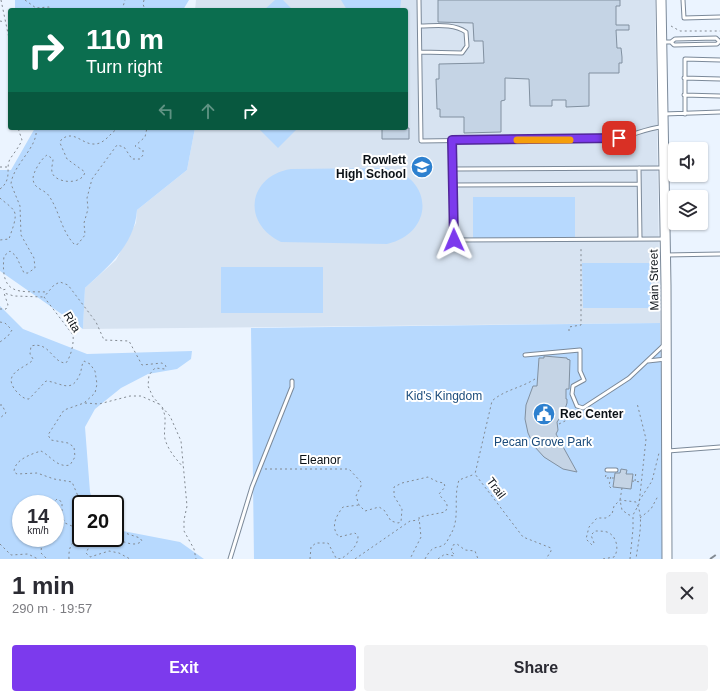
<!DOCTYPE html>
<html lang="en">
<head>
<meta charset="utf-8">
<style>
	body { margin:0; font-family:Helvetica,sans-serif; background:#f2f2f3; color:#2b2b33; height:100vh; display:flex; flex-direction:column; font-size:15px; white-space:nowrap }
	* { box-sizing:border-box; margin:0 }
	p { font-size:13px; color:#7c7c81 }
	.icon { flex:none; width:22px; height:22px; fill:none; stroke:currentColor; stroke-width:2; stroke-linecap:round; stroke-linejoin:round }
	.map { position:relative; height:559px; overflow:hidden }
	.sheet { display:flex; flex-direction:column; background:#fff; flex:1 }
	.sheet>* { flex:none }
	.hud { position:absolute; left:8px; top:8px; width:400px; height:122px; border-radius:4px; box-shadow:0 1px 3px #0004; background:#0b6e4f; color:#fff; overflow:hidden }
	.fabs { position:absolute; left:668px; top:142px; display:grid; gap:8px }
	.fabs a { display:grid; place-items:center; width:40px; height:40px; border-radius:4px; background:#fff; box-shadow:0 1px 3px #0004; font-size:20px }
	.speed { position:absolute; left:12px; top:495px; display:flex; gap:8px; font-size:20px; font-weight:700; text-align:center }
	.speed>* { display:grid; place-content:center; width:52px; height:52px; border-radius:50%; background:#fff; box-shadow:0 1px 3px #0004; line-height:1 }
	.speed small { font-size:10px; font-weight:400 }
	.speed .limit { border:2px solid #111; border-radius:6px; background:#fff; color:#111 }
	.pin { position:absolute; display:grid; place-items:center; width:34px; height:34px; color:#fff; margin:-17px; border-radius:8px; box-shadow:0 2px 6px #0006 }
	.me { position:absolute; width:44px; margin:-22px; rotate:359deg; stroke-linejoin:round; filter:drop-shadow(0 0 3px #0008) }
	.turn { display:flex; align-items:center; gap:14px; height:84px; padding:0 12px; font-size:18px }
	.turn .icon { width:52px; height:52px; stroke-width:2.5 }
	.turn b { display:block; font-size:28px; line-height:34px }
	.lanes { display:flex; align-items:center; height:38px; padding:0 12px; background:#0003; justify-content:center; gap:20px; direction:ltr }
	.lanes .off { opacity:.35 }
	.round { display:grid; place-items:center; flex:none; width:42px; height:42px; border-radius:4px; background:#f2f2f3 }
	.headline { display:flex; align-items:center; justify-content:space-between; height:68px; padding:0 12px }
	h1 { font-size:24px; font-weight:600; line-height:30px }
	.button { display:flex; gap:8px; margin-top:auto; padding:8px 12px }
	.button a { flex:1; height:46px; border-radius:4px; background:#7c3aed; color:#fff; font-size:16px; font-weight:600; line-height:46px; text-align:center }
	.button a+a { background:#f2f2f3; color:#2b2b33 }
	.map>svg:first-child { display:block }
	.built { fill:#d7e3f1 }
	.green { fill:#b7d9fe; fill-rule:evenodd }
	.building { fill:#c5d4e5; stroke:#8190a0 }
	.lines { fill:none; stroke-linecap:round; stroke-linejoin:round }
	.lane-casing { stroke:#7b8999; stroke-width:5 }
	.secondary-casing { stroke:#7b8999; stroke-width:11 }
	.path { stroke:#828991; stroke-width:1; stroke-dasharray:2 3; stroke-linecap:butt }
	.lane { stroke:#fff; stroke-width:3 }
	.secondary { stroke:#fff; stroke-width:9 }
	.rail { stroke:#838a93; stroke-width:2; stroke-dasharray:7 7; stroke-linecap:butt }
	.route-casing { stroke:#51269a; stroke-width:10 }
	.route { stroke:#7c3aed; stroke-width:7 }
	.slow { stroke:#f59e0b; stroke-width:7 }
	.labels { text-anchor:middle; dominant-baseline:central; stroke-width:4; stroke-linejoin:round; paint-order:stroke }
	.poi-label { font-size:12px; font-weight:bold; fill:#0b1116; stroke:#fff; text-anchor:end }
	.street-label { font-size:12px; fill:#0b1116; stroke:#fff }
	.park-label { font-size:12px; fill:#1a4b7b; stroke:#fff }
</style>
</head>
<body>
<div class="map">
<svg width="720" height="559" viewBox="0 0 720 559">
	<rect width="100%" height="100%" fill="#ebf4ff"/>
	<!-- built -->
	<path class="built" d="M196 0H655L660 323 83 329 85 288 116 260 136 223 137 210 187 170 195 128H406V10H195Z"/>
	<!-- green -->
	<path class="green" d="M15 0H189L183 10H15Z
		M275 0H283L293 10H264Z
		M341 0H401L400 10H347Z
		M35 128H195L187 170 137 210C135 244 108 267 85 288L83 329 0 271V170H11Z
		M258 128H298L278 148Z
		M386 168C434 177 435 233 387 244L281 242C241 223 248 176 291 169Z
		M473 197H575V242H473Z
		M582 263H651V308H583Z
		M221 267H323V313H221Z
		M0 306 23 329 87 354 192 351 191 359 177 369 148 374 121 388 95 409 85 427 90 492 94 504H81V538H115V526L123 531 180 542 204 559H0ZM21 504H55V538H21Z
		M660 323 665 559H254L251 328Z"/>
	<!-- building -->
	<path class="building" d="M438 0H620V6H616V25H629V30H616L617 48H621L622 57V63H619V73H589V106L566 107V100H552V106H530L529 79 505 78V100L501 101V132L464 133V117H440V109H437L436 79H439V64L484 63 483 41H474L473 23 438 22Z
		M382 128H409V139H382Z
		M544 356 567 358V359L570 360 569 389H566V399H567V403L564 412 557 422 558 430 556 434 577 472 563 469 544 457 534 446 528 433 525 419 526 405 533 386H537L539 358H544Z
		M621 469 627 470 626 474H633L631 489 613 487 615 473H620Z"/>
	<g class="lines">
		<!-- lane casing -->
		<g class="lane-casing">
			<path id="lane" d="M419 0 421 141 619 138C634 135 647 128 662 127
				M683 0 684 18 720 17
				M420 26C435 26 453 23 466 32L467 46 462 53 420 52
				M662 42H671L674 45 717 44 720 41
				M671 42 675 39 716 38 719 41
				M684 78 720 79
				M684 95 720 96
				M664 114 720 112
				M685 114V59L720 60
				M452 140 454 240 665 239
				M639 168 640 239
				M453 169 663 168
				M453 185 639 184
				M666 255 720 254
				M525 355 580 350V371L584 380 573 386 572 394 577 406 583 408 629 378 665 344
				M648 361 666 359
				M668 451 720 447
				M607 470H616
				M230 559 252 487 292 387V381"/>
		</g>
		<!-- secondary casing -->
		<g class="secondary-casing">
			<path id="secondary" d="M661 0 666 285 667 559"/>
		</g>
		<!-- path -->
		<path class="path" d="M1 0 10 43
			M25 0 36 8 49 7 55 10
			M144 0 143 4 145 10
			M122 10 125 0
			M0 21 5 22
			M671 26 680 31H720
			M36 128C39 147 13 164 11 184L20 206 21 235 34 258 35 268 28 273H24L16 256 10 251 4 256C0 297 19 291 47 292
			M119 128C110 132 105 145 93 144 82 144 73 129 61 140L60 143 67 159 85 172C82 186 54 183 52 172 51 168 53 163 53 159L47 155C41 159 33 172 33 179 34 190 45 189 49 196 60 212 61 231 75 245L78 244 85 235 84 223 88 209 87 198 92 179 117 145 124 147 132 159H140L143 155V150L135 146 145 137 147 128
			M0 167H9
			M0 189C13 179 5 168 10 159 14 153 19 147 22 140L18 128
			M0 198C4 202 11 206 14 211 18 217 11 232 9 239L0 240
			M0 287 2 290 7 289
			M0 309H6L8 305 4 293 14 296 44 297
			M0 322 5 323 12 330 8 336 0 342
			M569 331V327L581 325V248
			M535 379C521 388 504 390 492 401L475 474 523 537 551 548V551L546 559
			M85 403 99 404 130 396H141L159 404
			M0 405H2L6 413 0 418
			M162 408C168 418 163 429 165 439 168 450 176 459 183 467
			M559 424 577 415
			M265 469H349L361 482V486L356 496 359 505 365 511 379 507 384 510 391 521 398 523 401 522 402 509 394 496V487L402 483 428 477 438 482 444 483 445 487 439 494C443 501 451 503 445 512L419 517 421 537 410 559
			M606 475 605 478H614
			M632 481 641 482
			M635 481 636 471
			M611 488 609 486 611 475
			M622 488 620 500 622 510 629 515H632
			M639 501 652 481 659 453
			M52 504 57 499 62 502V516L65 523 81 530
			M89 504 78 496 72 482 54 479 37 473 17 474 14 472C14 460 31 454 41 451 51 456 57 468 70 465L75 457 74 447 68 443 51 440 48 435 64 410 84 403 95 393 97 384 95 371 90 364 84 361C81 365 82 371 79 376 71 394 60 382 46 381L29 399C23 399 20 395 16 391 2 374 22 369 32 361L33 359 30 354 31 346C50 341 52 363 66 363 71 356 74 344 73 335L44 297 54 285 60 282 68 285 96 322 104 340 129 341 142 365 162 363 166 366 165 369 155 368 149 375 148 386 153 397 170 416 181 441 187 506 184 520V531L194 549 196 559
			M640 518 651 509 658 496
			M42 538 41 553 47 559
			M114 538C123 541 134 548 142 541L140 538 122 532 115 525
			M0 544 11 555 28 554 38 559
			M69 559C68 544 75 534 90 545L86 553 90 557 109 551 119 553 130 559
			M310 559 311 547 316 543H328L336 558 341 559C349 553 358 547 358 536L355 533 339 537C330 527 336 516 343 507L359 505
			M355 559 410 521 419 520
			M425 559C434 542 437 551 446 543 448 540 450 535 452 532 460 516 453 498 459 480L475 474
			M438 559 445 554 454 556V554L451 551 453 545 457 544 465 550 475 551 478 559
			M603 559 614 557C620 549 616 535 607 532 603 531 599 531 595 531L591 535 594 543 592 545 586 539 589 527 597 518H606L612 514 614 506 620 500 636 502C645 517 638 542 636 559
			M630 559 633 529V515L639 504 646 439 637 403"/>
		<!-- lane -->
		<use href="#lane" class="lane"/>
		<!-- secondary -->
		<use href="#secondary" class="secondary"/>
		<!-- rail -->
		<path class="rail" d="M710 559 720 552"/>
	</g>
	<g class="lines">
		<!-- route casing -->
		<g class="route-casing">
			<path id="route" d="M454 240 452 140 619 138"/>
		</g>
		<!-- route -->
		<use href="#route" class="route"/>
		<!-- slow -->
		<path class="slow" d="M517 140H570"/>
	</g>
	<!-- icons -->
	<defs>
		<g id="school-disc" transform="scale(1.15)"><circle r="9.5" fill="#2d80cf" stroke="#fff"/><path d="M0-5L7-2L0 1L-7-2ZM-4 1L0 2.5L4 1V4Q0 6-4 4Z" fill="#fff"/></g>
		<g id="civic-disc" transform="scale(1.15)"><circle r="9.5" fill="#2d80cf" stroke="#fff"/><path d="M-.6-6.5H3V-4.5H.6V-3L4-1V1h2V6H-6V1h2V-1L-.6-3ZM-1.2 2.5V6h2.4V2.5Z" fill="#fff"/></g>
	</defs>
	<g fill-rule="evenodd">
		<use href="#school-disc" x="422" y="167"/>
		<use href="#civic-disc" x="544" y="414"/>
	</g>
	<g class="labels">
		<!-- poi labels -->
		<g class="poi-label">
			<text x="406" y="160">Rowlett<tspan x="406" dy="14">High School</tspan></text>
			<text x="560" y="414" text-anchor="start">Rec Center</text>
		</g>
		<!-- street labels -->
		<g class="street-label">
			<text transform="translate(654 280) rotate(-91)">Main Street</text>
			<text transform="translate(72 322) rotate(59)">Rita</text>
			<text x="320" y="460">Eleanor</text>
			<text transform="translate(496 488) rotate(53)">Trail</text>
		</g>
		<!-- park labels -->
		<g class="park-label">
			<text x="444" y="396">Kid's Kingdom</text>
			<text x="543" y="442">Pecan Grove Park</text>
		</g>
	</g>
</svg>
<div class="fabs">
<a><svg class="icon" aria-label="sound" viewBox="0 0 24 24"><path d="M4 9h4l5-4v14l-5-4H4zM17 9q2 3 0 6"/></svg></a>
<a><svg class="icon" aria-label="layers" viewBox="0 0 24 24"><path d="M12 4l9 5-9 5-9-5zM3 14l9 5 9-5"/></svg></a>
</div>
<div class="speed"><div>14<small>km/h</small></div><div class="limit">20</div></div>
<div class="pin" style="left:619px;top:138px;background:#d93025"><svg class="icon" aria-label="arrive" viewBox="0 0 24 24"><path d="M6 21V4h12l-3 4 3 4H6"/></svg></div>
<svg class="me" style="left:454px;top:240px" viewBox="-20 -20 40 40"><path d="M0-17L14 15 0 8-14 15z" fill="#7c3aed" stroke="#fff" stroke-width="4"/></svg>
<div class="hud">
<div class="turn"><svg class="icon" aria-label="right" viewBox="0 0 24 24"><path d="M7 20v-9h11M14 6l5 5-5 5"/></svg><div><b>110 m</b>Turn right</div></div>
<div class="lanes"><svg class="icon off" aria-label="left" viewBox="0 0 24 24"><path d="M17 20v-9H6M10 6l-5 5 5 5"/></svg><svg class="icon off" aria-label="ahead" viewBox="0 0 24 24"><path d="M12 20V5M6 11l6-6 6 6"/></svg><svg class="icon" aria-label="right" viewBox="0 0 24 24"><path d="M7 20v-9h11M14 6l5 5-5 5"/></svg></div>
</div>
</div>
<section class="sheet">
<div class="headline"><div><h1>1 min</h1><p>290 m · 19:57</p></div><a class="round"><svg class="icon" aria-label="close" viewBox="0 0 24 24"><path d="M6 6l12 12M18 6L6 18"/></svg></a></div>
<div class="button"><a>Exit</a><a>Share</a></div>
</section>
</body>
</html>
